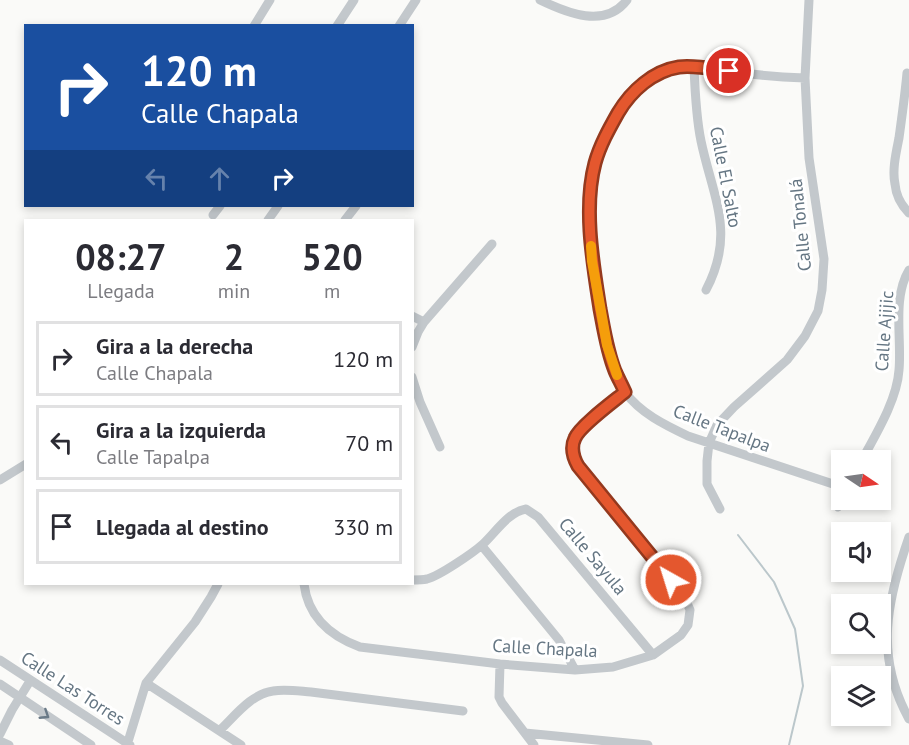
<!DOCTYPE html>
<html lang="es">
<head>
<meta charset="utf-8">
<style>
	body { margin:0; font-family:"PT Sans",sans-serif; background:#f7f7f7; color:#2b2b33; height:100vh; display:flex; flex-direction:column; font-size:22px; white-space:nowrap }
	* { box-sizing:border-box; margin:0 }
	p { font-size:20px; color:#7c7c81 }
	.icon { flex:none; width:33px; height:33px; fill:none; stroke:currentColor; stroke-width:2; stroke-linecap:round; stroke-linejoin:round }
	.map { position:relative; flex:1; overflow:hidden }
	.details { position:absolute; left:24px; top:219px; width:390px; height:366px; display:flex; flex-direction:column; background:#fff; border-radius:0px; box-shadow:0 3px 9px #0003 }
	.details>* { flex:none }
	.guide { position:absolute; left:24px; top:24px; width:390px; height:183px; border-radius:0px; box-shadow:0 3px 9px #0003; background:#1a4fa0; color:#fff; overflow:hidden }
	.needle { width:39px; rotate:103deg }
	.controls { position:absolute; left:831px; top:450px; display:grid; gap:12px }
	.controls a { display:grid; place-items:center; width:60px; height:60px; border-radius:0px; background:#fff; box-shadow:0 3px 9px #0003; font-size:30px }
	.pin { position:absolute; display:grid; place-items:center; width:51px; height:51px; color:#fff; margin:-26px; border:3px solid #fff; border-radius:50%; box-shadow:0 2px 6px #0007 }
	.me { position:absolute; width:66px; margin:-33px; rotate:321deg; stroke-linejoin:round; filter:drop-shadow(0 0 4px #0008) }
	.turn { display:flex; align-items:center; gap:21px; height:126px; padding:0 18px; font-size:27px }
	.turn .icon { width:78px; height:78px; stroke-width:2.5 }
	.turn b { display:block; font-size:42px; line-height:51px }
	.lanes { display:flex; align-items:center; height:57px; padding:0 18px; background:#0003; justify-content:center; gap:30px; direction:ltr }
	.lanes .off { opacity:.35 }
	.eta { display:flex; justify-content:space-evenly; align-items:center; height:102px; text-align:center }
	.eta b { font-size:36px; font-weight:800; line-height:42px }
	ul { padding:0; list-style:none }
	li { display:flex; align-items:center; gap:18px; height:75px; margin:0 12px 9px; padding:0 6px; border:3px solid #e1e1e2; border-radius:0px }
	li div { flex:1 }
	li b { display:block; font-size:22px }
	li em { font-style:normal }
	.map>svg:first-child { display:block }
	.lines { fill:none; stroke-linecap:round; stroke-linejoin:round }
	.stream { stroke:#bbc7cb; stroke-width:2 }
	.minor { stroke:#c3c8cc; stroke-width:9 }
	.oneway { stroke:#6a7a87 }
	.route-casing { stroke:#94391e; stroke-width:15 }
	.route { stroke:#e4572e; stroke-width:10 }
	.slow { stroke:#f59e0b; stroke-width:10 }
	.labels { text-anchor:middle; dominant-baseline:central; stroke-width:6; stroke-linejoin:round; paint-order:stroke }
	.street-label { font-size:18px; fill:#657683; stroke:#fff }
</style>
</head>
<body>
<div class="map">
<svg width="909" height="745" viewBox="0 0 909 745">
	<rect width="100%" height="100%" fill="#fafaf8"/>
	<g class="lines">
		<!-- stream -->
		<path class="stream" d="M738 535 774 582 795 629 803 686 789 745"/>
		<!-- minor -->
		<path class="minor" d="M540 0C567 13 605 29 627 0
			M254 26 270 0
			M337 26 354 0
			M399 26 416 0
			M694 67C695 92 696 117 701 141 713 198 736 233 706 290
			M907 73C905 95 902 116 899 138 896 153 892 170 895 184 896 196 901 205 909 213
			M805 78C779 77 754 75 728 71 712 69 694 64 678 67 670 68 660 73 653 77 637 85 625 101 616 116 608 131 600 145 596 161 582 205 593 265 601 310 605 337 609 369 625 392 640 413 665 425 688 436L842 487
			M213 215 220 206
			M268 220 278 206
			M345 220 356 206
			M412 316 424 322
			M412 347 418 332 424 322 492 244
			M412 377 420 402 440 447
			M862 460C876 434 897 400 899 370 902 339 892 298 909 270
			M0 480 26 464
			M838 507 842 500
			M720 509 707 484V461L709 443 717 425 734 407 787 360 805 336 818 311 822 290 824 259 809 158 805 78 809 0
			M909 537C887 600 874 656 909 719
			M482 546 559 640 575 670
			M412 580C417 580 422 580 427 579 439 576 473 553 483 544 496 532 508 512 526 509L538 517 653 655
			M304 584C308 617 330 636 360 647L500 664 575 670 613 667 653 655 681 635 688 625 690 610 684 596 578 466C573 457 570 448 574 438 579 427 614 401 625 392
			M0 660 130 745
			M500 664 499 697 502 703 534 745
			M146 683 241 745
			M0 684 91 745
			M220 730C235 716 251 694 273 691 285 689 298 691 311 692L463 711
			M525 733 648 745
			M0 734 12 710 30 681
			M0 741 9 745
			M127 745 146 683 195 622 211 597 218 584"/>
	</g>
	<!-- one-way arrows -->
	<defs><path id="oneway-chevron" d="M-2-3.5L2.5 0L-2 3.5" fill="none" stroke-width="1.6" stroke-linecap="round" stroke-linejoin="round" transform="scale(1.5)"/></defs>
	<use class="oneway" href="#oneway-chevron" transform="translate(45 715) rotate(33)"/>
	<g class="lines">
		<!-- route casing -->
		<g class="route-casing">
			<path id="route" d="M671 580 578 466C573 457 570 448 575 438 580 426 614 401 625 392 622 385 618 378 615 371 607 351 604 330 600 309 593 264 583 208 595 163 600 145 609 129 618 113 631 91 653 71 679 67 695 65 713 69 729 71"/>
		</g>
		<!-- route -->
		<use href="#route" class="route"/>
		<!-- slow -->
		<path class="slow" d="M591 246 592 261 607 345 617 375"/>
	</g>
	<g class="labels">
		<!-- street labels -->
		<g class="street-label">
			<text transform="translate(726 177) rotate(79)">Calle El Salto</text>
			<text transform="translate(800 225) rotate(-96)">Calle Tonalá</text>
			<text transform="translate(884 331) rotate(-86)">Calle Ajijic</text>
			<text transform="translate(722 428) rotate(21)">Calle Tapalpa</text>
			<text transform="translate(593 556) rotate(50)">Calle Sayula</text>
			<text transform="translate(545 648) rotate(3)">Calle Chapala</text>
			<text transform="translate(73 688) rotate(33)">Calle Las Torres</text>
		</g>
	</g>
</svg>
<div class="controls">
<a><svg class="needle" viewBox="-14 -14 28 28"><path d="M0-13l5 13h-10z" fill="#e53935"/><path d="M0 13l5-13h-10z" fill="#7c7c81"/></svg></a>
<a><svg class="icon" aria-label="sound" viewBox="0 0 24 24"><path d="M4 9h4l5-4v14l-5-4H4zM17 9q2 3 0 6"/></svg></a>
<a><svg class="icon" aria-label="search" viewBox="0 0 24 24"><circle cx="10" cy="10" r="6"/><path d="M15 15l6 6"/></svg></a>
<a><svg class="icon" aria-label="layers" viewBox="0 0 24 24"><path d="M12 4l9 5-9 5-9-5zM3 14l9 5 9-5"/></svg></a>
</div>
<div class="pin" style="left:729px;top:71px;background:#d93025"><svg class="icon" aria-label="arrive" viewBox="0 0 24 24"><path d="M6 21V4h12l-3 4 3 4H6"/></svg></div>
<svg class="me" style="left:671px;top:580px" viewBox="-20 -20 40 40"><circle r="17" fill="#e4572e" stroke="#fff" stroke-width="3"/><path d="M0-11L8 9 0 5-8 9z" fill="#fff"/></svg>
<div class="guide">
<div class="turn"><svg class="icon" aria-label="right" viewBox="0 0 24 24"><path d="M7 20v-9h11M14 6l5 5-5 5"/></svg><div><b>120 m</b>Calle Chapala</div></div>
<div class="lanes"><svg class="icon off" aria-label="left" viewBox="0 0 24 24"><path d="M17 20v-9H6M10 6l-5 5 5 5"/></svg><svg class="icon off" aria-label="ahead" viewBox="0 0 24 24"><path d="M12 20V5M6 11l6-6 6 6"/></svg><svg class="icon" aria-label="right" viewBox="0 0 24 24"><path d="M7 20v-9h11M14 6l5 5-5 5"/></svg></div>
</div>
<section class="details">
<div class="eta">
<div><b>08:27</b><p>Llegada</p></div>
<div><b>2</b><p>min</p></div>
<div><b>520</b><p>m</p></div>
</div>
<ul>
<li><svg class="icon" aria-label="right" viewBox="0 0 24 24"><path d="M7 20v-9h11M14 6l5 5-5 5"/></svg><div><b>Gira a la derecha</b><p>Calle Chapala</p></div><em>120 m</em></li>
<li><svg class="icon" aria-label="left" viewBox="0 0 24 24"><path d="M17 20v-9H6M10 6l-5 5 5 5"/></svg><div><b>Gira a la izquierda</b><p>Calle Tapalpa</p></div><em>70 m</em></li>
<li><svg class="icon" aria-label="arrive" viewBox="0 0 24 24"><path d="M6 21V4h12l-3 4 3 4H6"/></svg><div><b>Llegada al destino</b></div><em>330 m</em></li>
</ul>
</section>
</div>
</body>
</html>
